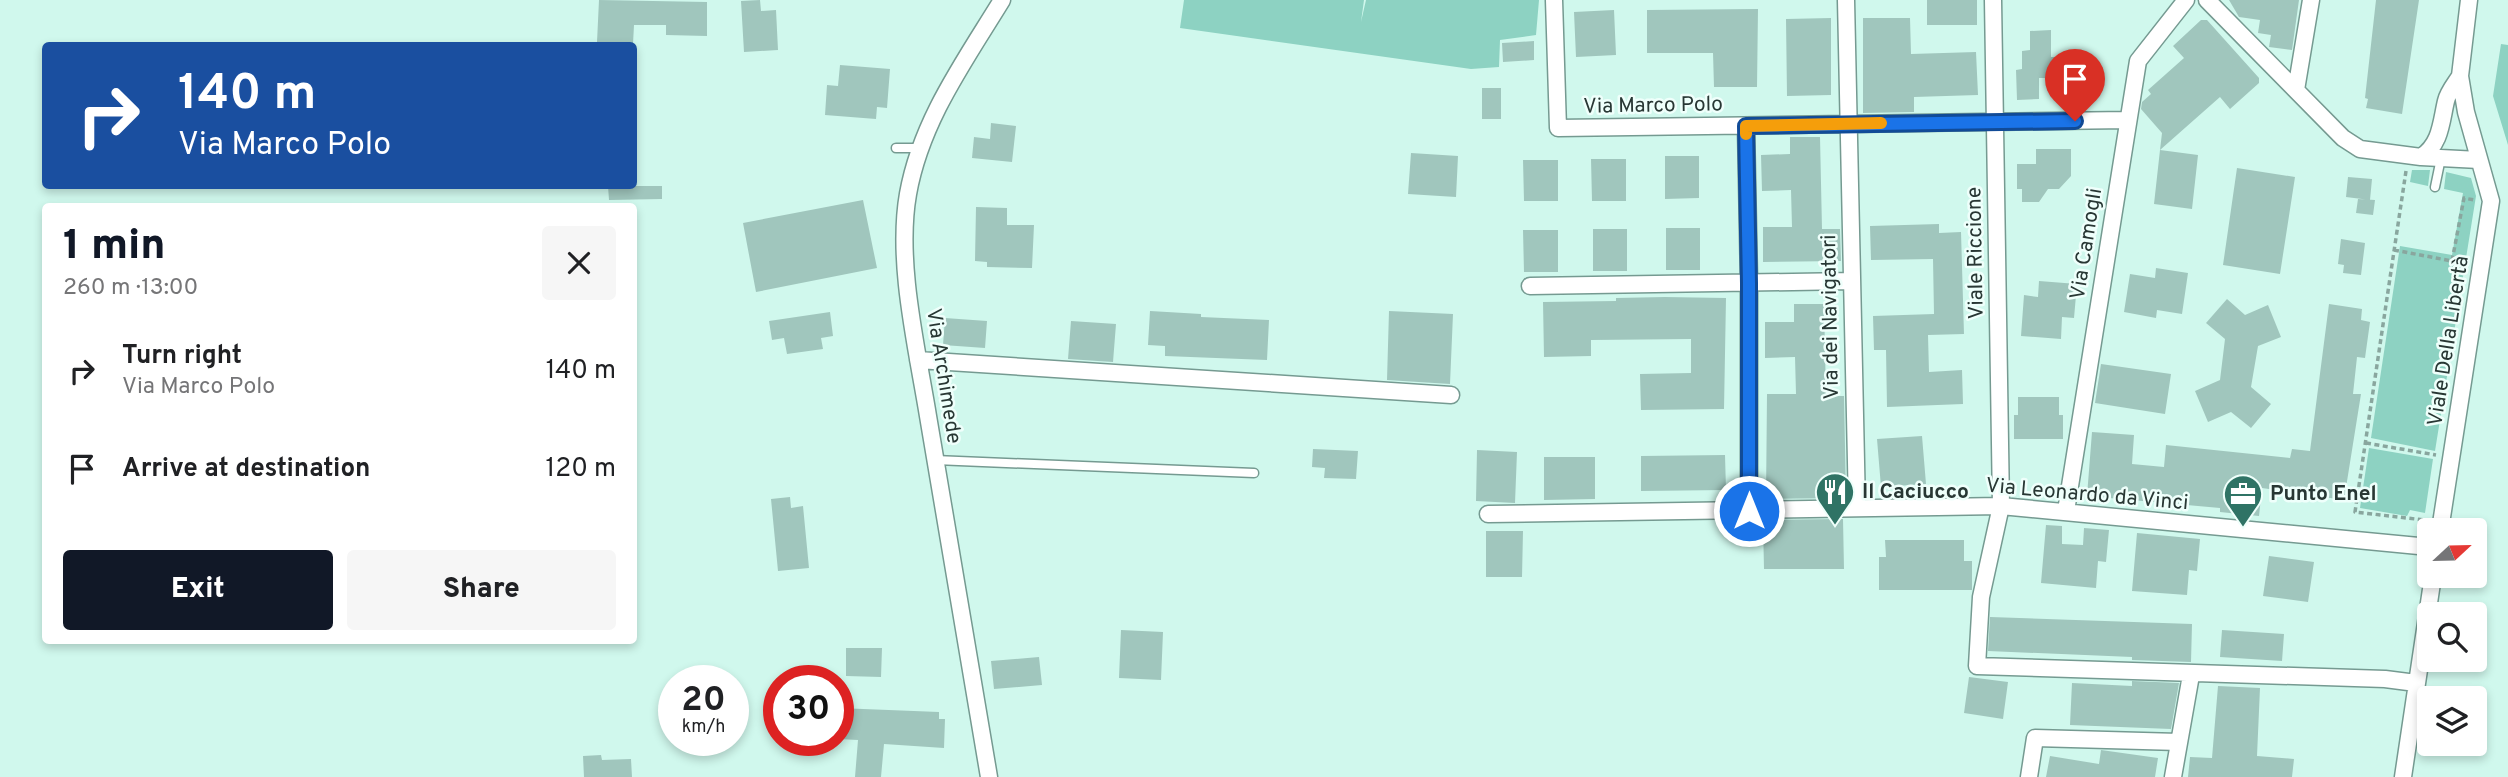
<!DOCTYPE html>
<html lang="en">
<head>
<meta charset="utf-8">
<style>
	body { margin:0; font-family:Overpass,sans-serif; background:#f6f6f6; color:#202124; height:100vh; display:flex; flex-direction:column; font-size:26px; white-space:nowrap }
	* { box-sizing:border-box; margin:0 }
	p { font-size:23px; color:#757577 }
	.icon { flex:none; width:38px; height:38px; fill:none; stroke:currentColor; stroke-width:2; stroke-linecap:round; stroke-linejoin:round }
	.map { position:relative; flex:1; overflow:hidden }
	.sheet { position:absolute; left:42px; top:203px; width:595px; height:441px; display:flex; flex-direction:column; background:#fff; border-radius:7px; box-shadow:0 4px 10px #0003 }
	.sheet>* { flex:none }
	.hud { position:absolute; left:42px; top:42px; width:595px; height:147px; border-radius:7px; box-shadow:0 4px 10px #0003; background:#1a4fa0; color:#fff; overflow:hidden }
	.needle { width:46px; rotate:68deg }
	.buttons { position:absolute; left:2417px; top:518px; display:grid; gap:14px }
	.buttons a { display:grid; place-items:center; width:70px; height:70px; border-radius:7px; background:#fff; box-shadow:0 4px 10px #0003; font-size:35px }
	.speed { position:absolute; left:658px; top:665px; display:flex; gap:14px; font-size:35px; font-weight:700; text-align:center }
	.speed>* { display:grid; place-content:center; width:91px; height:91px; border-radius:50%; background:#fff; box-shadow:0 4px 10px #0003; line-height:1 }
	.speed small { font-size:18px; font-weight:400 }
	.speed .limit { border:10px solid #d22; background:#fff; color:#111 }
	.pin { position:absolute; display:grid; place-items:center; width:60px; height:60px; color:#fff; margin:-72px -30px; border-radius:50% 50% 50% 0; rotate:-45deg; box-shadow:0 0 7px #0007 }
	.pin .icon { rotate:45deg }
	.me { position:absolute; width:77px; margin:-38px; rotate:0deg; stroke-linejoin:round; filter:drop-shadow(0 0 5px #0008) }
	.turn { display:flex; align-items:center; gap:24px; height:147px; padding:0 21px; font-size:32px }
	.turn .icon { width:91px; height:91px; stroke-width:2.5 }
	.turn b { display:block; font-size:49px; line-height:60px }
	.round { display:grid; place-items:center; flex:none; width:74px; height:74px; border-radius:7px; background:#f6f6f6 }
	.headline { display:flex; align-items:center; justify-content:space-between; height:119px; padding:0 21px }
	h1 { font-size:42px; font-weight:800; line-height:52px; color:#111827 }
	.cta { display:flex; gap:14px; margin-top:auto; padding:14px 21px }
	.cta a { flex:1; height:80px; border-radius:7px; background:#111827; color:#fff; font-size:28px; font-weight:800; line-height:80px; text-align:center }
	.cta a+a { background:#f6f6f6; color:#202124 }
	ul { padding:0; list-style:none }
	li { display:flex; align-items:center; gap:21px; height:98px; padding:0 21px }
	li div { flex:1 }
	li b { display:block; font-size:26px }
	li em { font-style:normal }
	.map>svg:first-child { display:block }
	.green { fill:#8dd2c2 }
	.building { fill:#a0c6bd }
	.lines { fill:none; stroke-linecap:round; stroke-linejoin:round }
	.service-casing { stroke:#759a91; stroke-width:11 }
	.minor-casing { stroke:#759a91; stroke-width:19 }
	.path { stroke:#89a69e; stroke-width:3.5; stroke-dasharray:5 3.5; stroke-linecap:butt }
	.service { stroke:#fff; stroke-width:8 }
	.minor { stroke:#fff; stroke-width:16 }
	.route-casing { stroke:#114b97; stroke-width:18 }
	.route { stroke:#1a73e8; stroke-width:12 }
	.slow { stroke:#f59e0b; stroke-width:12 }
	.labels { text-anchor:middle; dominant-baseline:central; stroke-width:5; stroke-linejoin:round; paint-order:stroke }
	.street-label { font-size:21px; fill:#283734; stroke:#effffb }
	.poi-label { font-size:21px; font-weight:bold; fill:#283734; stroke:#effffb; text-anchor:start }
</style>
</head>
<body>
<div class="map">
<svg width="2508" height="777" viewBox="0 0 2508 777">
	<rect width="100%" height="100%" fill="#d0f8ed"/>
	<!-- green -->
	<path class="green" d="M1184 0H1364L1361 22 1366 0H1539L1536 35 1500 40 1499 67 1471 69 1180 28Z
		M2501 44 2508 45V145L2493 96Z
		M2412 170H2430L2428 186 2410 182Z
		M2446 172 2471 178 2476 196 2435 451 2371 438 2400 246 2452 255 2463 193 2444 189Z
		M2369 448 2433 459 2425 513 2410 510 2407 516 2360 508Z"/>
	<!-- building -->
	<path class="building" d="M599 0 707 2V36L666 35V25H634L633 44 597 42Z
		M760 0 761 11 776 10 778 50 744 52 741 1Z
		M1927 0H1977V25H1927Z
		M2229 0H2299L2292 50 2269 47 2271 35 2258 33 2260 20 2239 17Z
		M2376 0H2419L2402 114 2366 108 2368 99 2365 98Z
		M1758 9 1757 87H1714L1713 53H1647V10Z
		M1614 10 1616 55 1576 57 1574 12Z
		M1831 18V95L1787 96 1786 19Z
		M1863 18H1910L1911 54 1976 52 1978 95 1914 97V112L1863 113Z
		M2201 20H2207L2259 78V83L2230 109 2220 97 2160 150 2162 133 2141 109 2142 102 2151 94 2148 90 2184 58 2173 46Z
		M2051 30V57H2066L2067 78H2039V99L2017 100 2016 70 2022 69V51L2030 50V31Z
		M1534 41V60L1503 62 1502 43Z
		M840 65 890 69 887 108 877 107 876 119 825 115 827 85 838 86Z
		M1482 88H1501V119H1482Z
		M991 123 1016 126 1012 162 972 158 974 137 990 139Z
		M1790 137H1820L1822 229H1840L1841 261 1763 262V227H1792L1791 190 1762 191 1761 155 1790 154Z
		M2036 149H2071V176L2059 189H2048L2039 202H2022V189H2017V164H2036Z
		M2160 150 2198 155 2192 209 2154 204Z
		M1411 153 1458 156 1456 197 1408 194Z
		M1665 156H1699V198L1665 199Z
		M1591 159H1626V201H1592Z
		M1523 160H1558V201H1524Z
		M2237 168 2295 177 2280 274 2223 265Z
		M2348 177 2372 179 2370 200 2346 197Z
		M608 186H662V199L609 200Z
		M2358 199 2375 200 2373 215 2356 213Z
		M863 200 877 268 756 292 743 223Z
		M976 207 1007 208V225H1034L1032 268 987 267V262L975 261Z
		M1939 224V233L1961 232 1964 334 1928 335 1929 372 1962 370 1963 404 1887 407 1886 350H1874L1873 316 1934 314 1933 259 1871 260 1870 226Z
		M1666 228H1700V270H1666Z
		M1593 229H1627V271H1593Z
		M1523 230H1558V272H1524Z
		M2341 239 2365 243 2361 275 2343 273 2344 265 2338 264Z
		M2156 268 2188 273 2182 314 2157 310 2156 318 2124 312 2130 274 2155 278Z
		M2039 281 2077 284 2074 318 2062 317 2061 339 2021 336 2024 295 2038 297Z
		M1665 297 1726 298 1724 409 1641 410 1640 374 1691 373V339L1591 340V356L1544 357 1543 302 1616 301V298Z
		M2227 299 2245 315 2268 305 2281 337 2258 346 2251 387 2271 404 2251 428 2231 412 2208 422 2195 391 2220 380 2225 339 2206 323Z
		M1794 304H1824L1826 396H1844L1846 498 1766 499 1767 394H1796L1795 357 1765 358V322H1794Z
		M2329 304 2362 309 2361 320 2370 322 2365 358 2357 357 2353 394H2361L2344 500 2262 488 2259 516 2220 512V508L2087 496 2092 432 2134 435 2132 464 2164 467 2166 445 2290 458 2292 449 2310 451Z
		M1150 311 1201 314V317L1269 320 1267 360 1165 356V346L1148 345Z
		M1389 311 1453 314 1450 384 1387 380Z
		M830 312 833 336 821 338 823 349 787 354 784 338 772 340 769 321Z
		M945 318 987 321 985 348 943 345Z
		M1071 321 1116 324 1113 362 1068 359Z
		M2101 364 2171 374 2165 414 2095 403Z
		M2018 397H2059V415H2063V439H2014V415H2018Z
		M1922 436 1926 484 1881 487 1877 439Z
		M1313 449 1358 451 1356 479 1324 478 1325 468 1312 467Z
		M1477 450 1517 452 1515 503 1476 501Z
		M1725 455 1726 490 1641 491V456Z
		M1544 457H1595V499L1544 500Z
		M790 497 791 508 803 506 809 568 778 571 771 499Z
		M1843 519 1844 569H1764L1763 522 1766 520Z
		M2046 525 2062 526V544L2083 545 2084 528 2109 530 2106 562 2098 561 2096 588 2041 583Z
		M1486 531H1523L1522 577H1486Z
		M2137 533 2200 539 2197 571 2189 570 2187 595 2132 591Z
		M1885 540H1964V561H1972V590H1879V557H1886Z
		M2269 556 2314 562 2308 602 2263 596Z
		M1990 617 2192 624 2191 662 2132 660V657L1988 651Z
		M1121 630 1163 632 1161 680 1119 678Z
		M2222 630 2284 634 2282 661 2220 657Z
		M846 648H882L881 677 846 676Z
		M1039 657 1042 685 994 689 991 661Z
		M1969 677 2008 682 2003 719 1964 713Z
		M2132 681 2179 683 2171 729 2070 725 2072 683 2132 686Z
		M2218 686 2260 688 2257 756 2294 759 2292 777H2188L2190 757 2212 758Z
		M838 708 939 712V719H945L944 748 884 744 881 777H855L858 740 838 739Z
		M2101 750 2158 758 2155 777H2046L2050 756 2099 764Z
		M601 755 602 760 631 759 632 777H584L583 756Z"/>
	<g class="lines">
		<!-- service casing -->
		<g class="service-casing">
			<path id="service" d="M896 148H919
				M2435 187 2441 158
				M935 460 1254 473"/>
		</g>
		<!-- minor casing -->
		<g class="minor-casing">
			<path id="minor" d="M1554 0 1558 128 2128 120
				M1846 0 1857 508
				M1993 0 2001 506 1981 597 1977 666 2385 679 2416 683
				M2207 0 2343 138 2360 149 2421 157 2479 160
				M2296 90 2311 0
				M1746 126 1749 283V511
				M2421 157C2441 144 2441 122 2446 101 2448 92 2455 84 2460 76
				M1530 286 1851 281
				M918 360 1451 395
				M2066 511 2138 61 2186 0
				M1488 514 2001 506 2429 547
				M2440 530 2491 201 2466 112 2460 76 2469 0
				M989 777C969 657 948 536 928 416 917 348 896 262 908 194 921 121 964 62 1002 0
				M2029 777 2035 738 2179 742
				M2173 777 2191 675
				M2403 777 2433 576"/>
		</g>
		<!-- path -->
		<path class="path" d="M2406 171 2355 512 2424 520
			M2394 250 2452 261 2464 198 2474 200
			M2366 443 2436 455"/>
		<!-- service -->
		<use href="#service" class="service"/>
		<!-- minor -->
		<use href="#minor" class="minor"/>
	</g>
	<g class="lines">
		<!-- route casing -->
		<g class="route-casing">
			<path id="route" d="M1749 511V283L1746 126 2075 121"/>
		</g>
		<!-- route -->
		<use href="#route" class="route"/>
		<!-- slow -->
		<path class="slow" d="M1746 134V126L1881 123"/>
	</g>
	<!-- icons -->
	<defs>
		<g id="restaurant-pin" transform="scale(2.0125)"><path d="M0 17L-7.5 6A9.5 9.5 0 1 1 7.5 6Z" fill="#2f7365" stroke="#effffb"/><path d="M-5-6h1v4h1v-4h1v4h1v-4h1v5L-1.5 .5V6h-2V.5L-5-1ZM5-6V6H3V1.5H1.5Q1.5-4 5-6Z" fill="#fff"/></g>
		<g id="office-pin" transform="scale(2.0125)"><path d="M0 17L-7.5 6A9.5 9.5 0 1 1 7.5 6Z" fill="#2f7365" stroke="#effffb"/><path d="M-6-3h4V-5.5h4V-3h4V5H-6ZM-1-4.5V-3h2v-1.5ZM-6 0V1H6V0Z" fill="#fff"/></g>
	</defs>
	<g fill-rule="evenodd">
		<use href="#restaurant-pin" x="1835" y="492"/>
		<use href="#office-pin" x="2243" y="494"/>
	</g>
	<g class="labels">
		<!-- street labels -->
		<g class="street-label">
			<text transform="translate(1653 106) rotate(-1)">Via Marco Polo</text>
			<text transform="translate(2087 244) rotate(-81)">Via Camogli</text>
			<text transform="translate(1976 253) rotate(-91)">Viale Riccione</text>
			<text transform="translate(1831 317) rotate(-91)">Via dei Navigatori</text>
			<text transform="translate(2449 341) rotate(-81)">Viale Della Libertà</text>
			<text transform="translate(943 376) rotate(81)">Via Archimede</text>
			<text transform="translate(2087 495) rotate(5)">Via Leonardo da Vinci</text>
		</g>
		<!-- poi labels -->
		<g class="poi-label">
			<text x="1862" y="492">Il Caciucco</text>
			<text x="2270" y="494">Punto Enel</text>
		</g>
	</g>
</svg>
<div class="buttons">
<a><svg class="needle" viewBox="-14 -14 28 28"><path d="M0-13l5 13h-10z" fill="#e53935"/><path d="M0 13l5-13h-10z" fill="#757577"/></svg></a>
<a><svg class="icon" aria-label="search" viewBox="0 0 24 24"><circle cx="10" cy="10" r="6"/><path d="M15 15l6 6"/></svg></a>
<a><svg class="icon" aria-label="layers" viewBox="0 0 24 24"><path d="M12 4l9 5-9 5-9-5zM3 14l9 5 9-5"/></svg></a>
</div>
<div class="speed"><div>20<small>km/h</small></div><div class="limit">30</div></div>
<div class="pin" style="left:2075px;top:121px;background:#d93025"><svg class="icon" aria-label="arrive" viewBox="0 0 24 24"><path d="M6 21V4h12l-3 4 3 4H6"/></svg></div>
<svg class="me" style="left:1749px;top:511px" viewBox="-20 -20 40 40"><circle r="17" fill="#1a73e8" stroke="#fff" stroke-width="3"/><path d="M0-11L8 9 0 5-8 9z" fill="#fff"/></svg>
<div class="hud">
<div class="turn"><svg class="icon" aria-label="right" viewBox="0 0 24 24"><path d="M7 20v-9h11M14 6l5 5-5 5"/></svg><div><b>140 m</b>Via Marco Polo</div></div>
</div>
<section class="sheet">
<div class="headline"><div><h1>1 min</h1><p>260 m · 13:00</p></div><a class="round"><svg class="icon" aria-label="close" viewBox="0 0 24 24"><path d="M6 6l12 12M18 6L6 18"/></svg></a></div>
<ul>
<li><svg class="icon" aria-label="right" viewBox="0 0 24 24"><path d="M7 20v-9h11M14 6l5 5-5 5"/></svg><div><b>Turn right</b><p>Via Marco Polo</p></div><em>140 m</em></li>
<li><svg class="icon" aria-label="arrive" viewBox="0 0 24 24"><path d="M6 21V4h12l-3 4 3 4H6"/></svg><div><b>Arrive at destination</b></div><em>120 m</em></li>
</ul>
<div class="cta"><a>Exit</a><a>Share</a></div>
</section>
</div>
</body>
</html>
